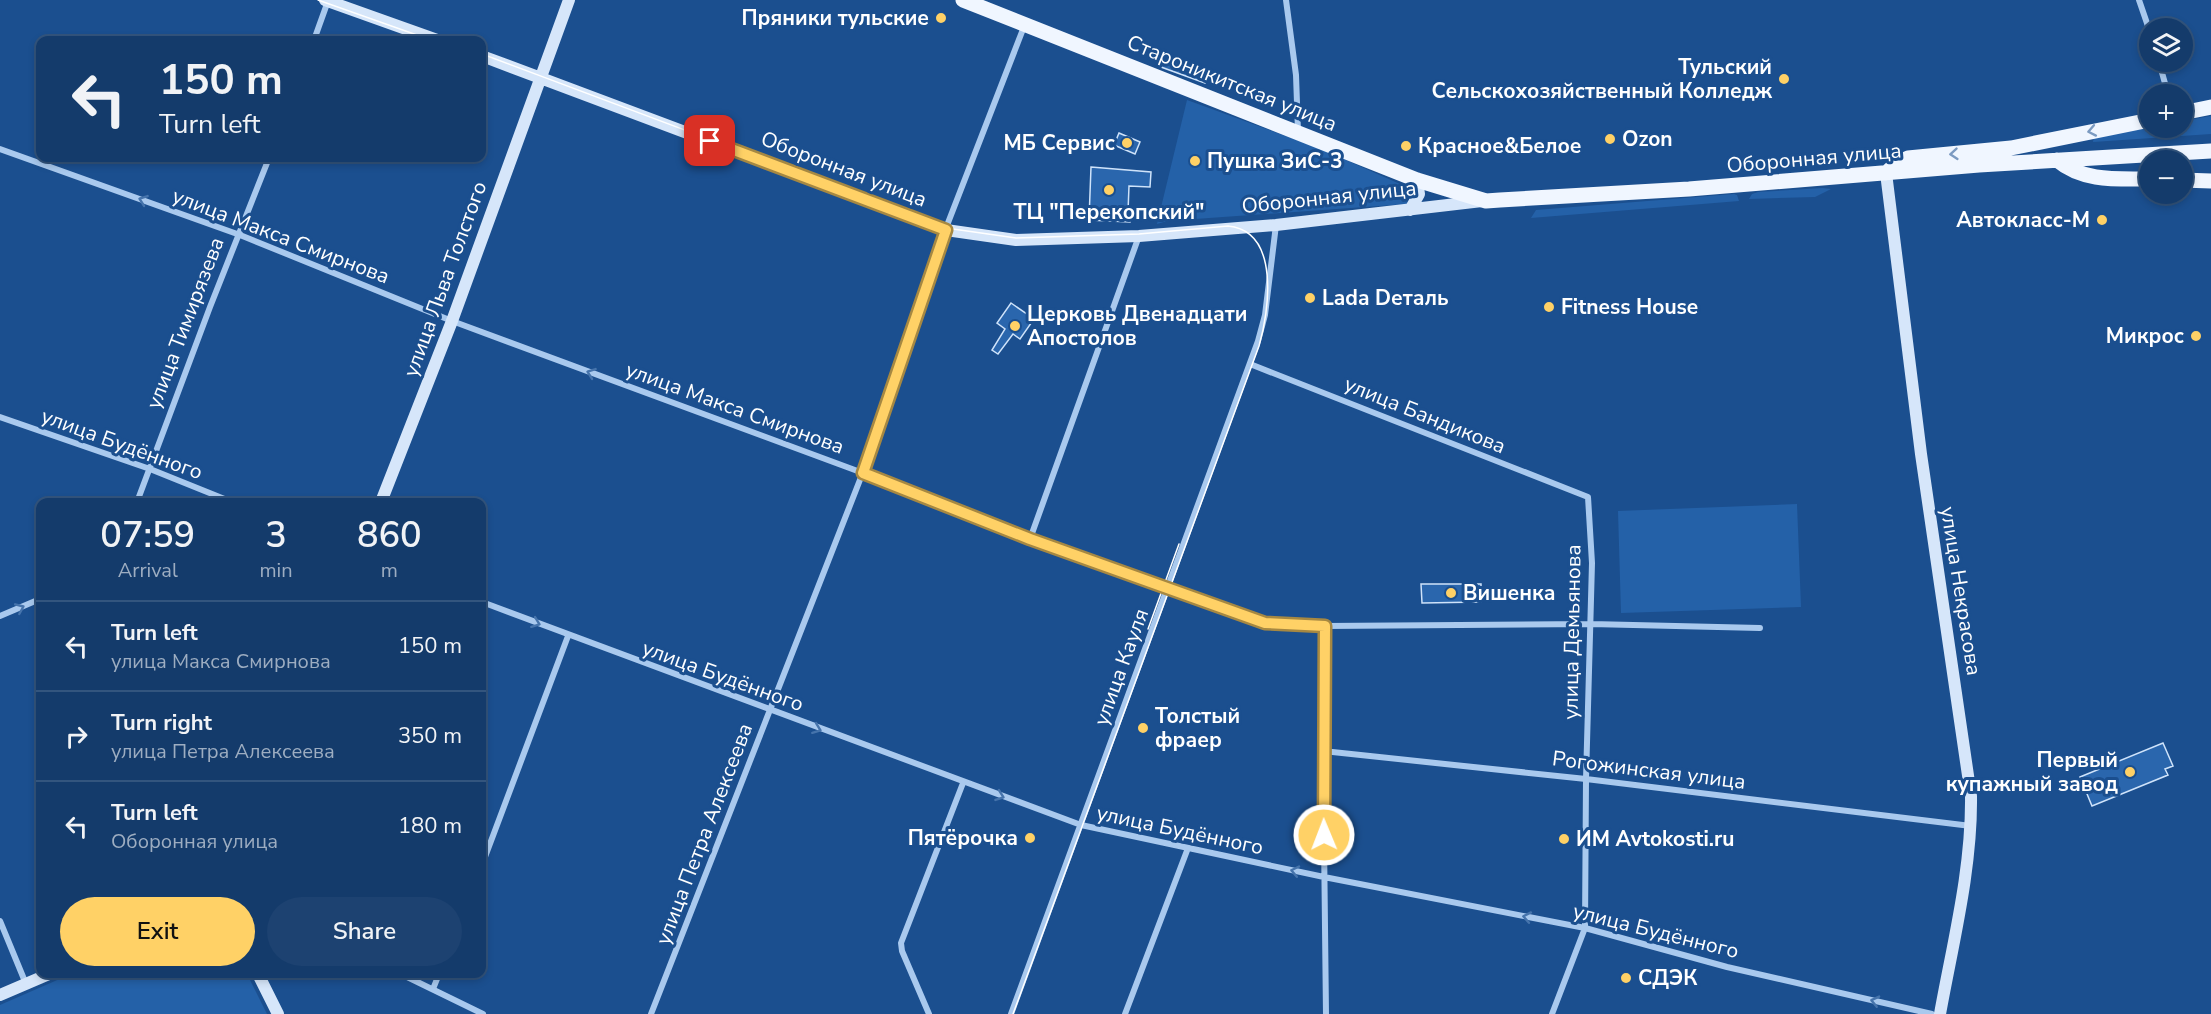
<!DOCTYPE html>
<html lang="en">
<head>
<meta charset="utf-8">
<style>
	body { margin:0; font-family:"Nunito Sans",sans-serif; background:#1d4271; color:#f1f3f6; height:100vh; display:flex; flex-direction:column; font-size:22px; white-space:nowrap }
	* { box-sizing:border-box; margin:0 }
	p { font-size:20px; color:#9dadc1 }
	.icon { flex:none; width:33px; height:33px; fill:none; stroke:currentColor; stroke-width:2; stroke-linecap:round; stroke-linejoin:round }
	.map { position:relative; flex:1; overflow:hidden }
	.side { position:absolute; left:36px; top:498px; width:450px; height:480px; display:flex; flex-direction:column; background:#143b6b; border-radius:12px; box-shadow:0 3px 9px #0003,0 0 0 2px #33557e }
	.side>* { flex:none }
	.guide { position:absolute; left:36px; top:36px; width:450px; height:126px; border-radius:12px; box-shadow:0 3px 9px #0003,0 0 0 2px #33557e; background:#143b6b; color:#f1f3f6; overflow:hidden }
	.controls { position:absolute; left:2139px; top:18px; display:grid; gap:12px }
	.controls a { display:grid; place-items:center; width:54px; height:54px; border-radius:50%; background:#143b6b; box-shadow:0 3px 9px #0003,0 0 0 2px #33557e; font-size:30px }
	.pin { position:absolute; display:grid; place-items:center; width:51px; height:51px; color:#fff; margin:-26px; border-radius:12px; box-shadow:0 3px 9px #0006 }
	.me { position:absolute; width:66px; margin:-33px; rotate:359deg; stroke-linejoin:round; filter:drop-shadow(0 0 4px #0008) }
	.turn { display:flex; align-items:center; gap:21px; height:126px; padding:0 24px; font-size:27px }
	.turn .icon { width:78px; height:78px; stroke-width:2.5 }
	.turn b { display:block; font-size:42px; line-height:51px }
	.eta { display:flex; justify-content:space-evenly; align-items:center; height:102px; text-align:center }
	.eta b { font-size:36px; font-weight:600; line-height:42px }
	.action { display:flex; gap:12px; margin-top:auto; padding:12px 24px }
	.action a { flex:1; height:69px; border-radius:36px; background:#ffd166; color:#111; font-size:24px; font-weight:600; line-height:69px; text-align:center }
	.action a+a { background:#1d4271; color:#f1f3f6 }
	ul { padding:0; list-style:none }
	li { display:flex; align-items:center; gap:18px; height:90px; padding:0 24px; border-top:2px solid #33557e }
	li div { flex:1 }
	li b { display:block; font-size:22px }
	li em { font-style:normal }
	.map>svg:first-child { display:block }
	.green { fill:#2461a8 }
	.building { fill:#2a66ad; stroke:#cfe3fa; stroke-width:1.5 }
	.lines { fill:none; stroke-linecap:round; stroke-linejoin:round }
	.street { stroke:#a9c9ee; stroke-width:6 }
	.secondary { stroke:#d6e6fa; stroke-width:12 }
	.primary { stroke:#f0f6ff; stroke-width:15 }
	.tram { stroke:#fff; stroke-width:1.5 }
	.oneway { stroke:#7b9ac1 }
	.oneway2 { stroke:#4674ac }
	.route-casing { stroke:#a68842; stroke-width:15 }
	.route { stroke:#ffd166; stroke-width:10 }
	.poi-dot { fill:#ffd166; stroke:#1b4f8f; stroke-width:2 }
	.labels { text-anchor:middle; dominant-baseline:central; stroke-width:6; stroke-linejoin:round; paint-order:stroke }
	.poi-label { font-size:21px; font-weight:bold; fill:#fff; stroke:#1b4f8f; text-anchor:start }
	.street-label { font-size:21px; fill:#fff; stroke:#1b4f8f }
</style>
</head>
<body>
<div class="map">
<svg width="2211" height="1014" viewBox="0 0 2211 1014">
	<rect width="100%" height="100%" fill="#1b4f8f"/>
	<!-- green -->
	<path class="green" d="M1187 100 1321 149 1409 188 1407 204 1167 221 1157 224Z
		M2211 116V134L2093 142 2094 136 2150 128H2182L2183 121Z
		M1822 188 1831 189 1815 197 1749 199 1752 194 1758 192Z
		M1734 194 1737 195 1739 201 1531 218 1536 210Z
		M1797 504 1801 607 1621 613 1618 511Z
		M71 974H247L267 1014H0V1005Z"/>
	<!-- building -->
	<path class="building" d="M1164 60 1208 76 1205 83 1161 67Z
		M1119 133 1140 142 1135 154 1114 145Z
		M1091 167 1151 172 1150 187 1129 186 1128 212H1131L1130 222 1089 220Z
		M1011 303 1034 319 1020 339 1013 334 998 354 992 350 1005 329 997 323Z
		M1421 584H1481V602L1422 603Z
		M2163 743 2173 766 2165 769 2168 775 2092 806 2080 777Z"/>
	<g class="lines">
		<!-- street -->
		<path class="street" d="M1286 0 1296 75 1298 131
			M2139 0 2150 32
			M314 40 328 1
			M2159 62 2168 94
			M0 149 240 235 452 321 863 473 1030 539 1265 623 1325 626 1591 624 1760 628
			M1250 364 1588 497 1592 563 1586 779 1585 928 1552 1014
			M0 417 150 469 232 502
			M137 502 210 307 269 158
			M1030 539 1139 236
			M482 602 1081 825 1324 877 1585 928 1727 967 1932 1014
			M0 616 40 599
			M1325 626 1323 751 1326 1014
			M1323 751 1586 779 1971 826
			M482 865 568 636
			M0 921 26 984
			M401 974 483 1014
			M433 989 439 974
			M651 1014 865 467 946 228 1025 24
			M929 1014 902 951 901 943 963 783
			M1011 1014 1258 341 1265 315 1276 225
			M1125 1014 1188 848"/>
		<!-- secondary -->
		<path class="secondary" d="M325 0 437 40
			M482 56 946 230 1016 240 1139 236 1276 225 1482 201
			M1886 173 1921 454 1971 796C1972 869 1953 942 1940 1014
			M1410 210 1419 194 1417 180
			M381 502 452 321 569 0
			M258 974 278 1014
			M0 995 49 974"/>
		<!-- primary -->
		<path class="primary" d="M963 0 1417 180 1486 201 1500 200 1689 189 1979 165 2211 151
			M2182 113 2211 107
			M2057 160C2083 182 2117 179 2150 179
			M1886 173 1897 163 1908 158 2011 148 2150 120
			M2182 180 2211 181"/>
		<!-- tram -->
		<path class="tram" d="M318 0 431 40
			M482 54 946 228 1016 238 1139 234 1228 226C1281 231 1269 312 1259 346L1013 1014
			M1148 629 1179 544"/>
	</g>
	<!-- one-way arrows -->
	<defs><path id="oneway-chevron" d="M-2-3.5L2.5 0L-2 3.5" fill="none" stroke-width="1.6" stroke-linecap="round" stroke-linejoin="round" transform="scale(1.5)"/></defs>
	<g class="oneway">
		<use href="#oneway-chevron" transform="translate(2092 131) rotate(169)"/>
		<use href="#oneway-chevron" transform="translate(1954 154) rotate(175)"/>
	</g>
	<g class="oneway2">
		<use href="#oneway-chevron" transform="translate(143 200) rotate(-160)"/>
		<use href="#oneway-chevron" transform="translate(591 373) rotate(-160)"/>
		<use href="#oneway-chevron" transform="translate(20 608) rotate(-23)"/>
		<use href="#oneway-chevron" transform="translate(536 623) rotate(21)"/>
		<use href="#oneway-chevron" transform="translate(817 729) rotate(21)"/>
		<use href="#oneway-chevron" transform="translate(1000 796) rotate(20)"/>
		<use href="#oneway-chevron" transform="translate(1295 871) rotate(-168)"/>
		<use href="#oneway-chevron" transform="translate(1527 917) rotate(-169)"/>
		<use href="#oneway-chevron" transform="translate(1875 1001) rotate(-167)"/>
	</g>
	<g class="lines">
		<!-- route casing -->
		<g class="route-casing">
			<path id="route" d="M710 141 946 230 863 473 1030 539 1265 623 1325 626 1324 835"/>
		</g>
		<!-- route -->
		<use href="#route" class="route"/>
	</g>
	<!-- markers -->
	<g class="poi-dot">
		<circle cx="941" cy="18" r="6"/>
		<circle cx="1784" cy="79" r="6"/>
		<circle cx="1610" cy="139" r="6"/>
		<circle cx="1127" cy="143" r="6"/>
		<circle cx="1406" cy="146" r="6"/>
		<circle cx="1195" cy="161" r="6"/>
		<circle cx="1109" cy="190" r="6"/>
		<circle cx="2102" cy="220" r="6"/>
		<circle cx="1310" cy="298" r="6"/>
		<circle cx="1549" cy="307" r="6"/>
		<circle cx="1015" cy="326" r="6"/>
		<circle cx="2196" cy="336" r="6"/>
		<circle cx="1451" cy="593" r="6"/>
		<circle cx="1143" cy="728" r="6"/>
		<circle cx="2130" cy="772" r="6"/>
		<circle cx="1030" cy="838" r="6"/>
		<circle cx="1564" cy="839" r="6"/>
		<circle cx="1626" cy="978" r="6"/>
	</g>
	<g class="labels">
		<!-- poi labels -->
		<g class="poi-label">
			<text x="929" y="18" text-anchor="end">Пряники тульские</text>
			<text x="1772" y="67" text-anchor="end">Тульский<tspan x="1772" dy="24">Сельскохозяйственный Колледж</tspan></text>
			<text x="1622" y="139">Ozon</text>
			<text x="1115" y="143" text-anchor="end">МБ Сервис</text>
			<text x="1418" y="146">Красное&amp;Белое</text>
			<text x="1207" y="161">Пушка ЗиС-3</text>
			<text x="1109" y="212" text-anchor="middle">ТЦ "Перекопский"</text>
			<text x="2090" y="220" text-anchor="end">Автокласс-М</text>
			<text x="1322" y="298">Lada Dеталь</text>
			<text x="1561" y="307">Fitness House</text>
			<text x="1027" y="314">Церковь Двенадцати<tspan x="1027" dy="24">Апостолов</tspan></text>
			<text x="2184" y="336" text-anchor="end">Микрос</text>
			<text x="1463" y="593">Вишенка</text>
			<text x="1155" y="716">Толстый<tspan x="1155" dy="24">фраер</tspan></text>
			<text x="2118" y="760" text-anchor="end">Первый<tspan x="2118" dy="24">купажный завод</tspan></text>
			<text x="1018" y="838" text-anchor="end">Пятёрочка</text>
			<text x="1576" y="839">ИМ Avtokosti.ru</text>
			<text x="1638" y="978">СДЭК</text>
		</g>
		<!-- street labels -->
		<g class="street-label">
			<text transform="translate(1232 83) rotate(22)">Староникитская улица</text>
			<text transform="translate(1814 158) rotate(-5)">Оборонная улица</text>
			<text transform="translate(844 169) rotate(21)">Оборонная улица</text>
			<text transform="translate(1329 197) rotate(-6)">Оборонная улица</text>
			<text transform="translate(281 236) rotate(21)">улица Макса Смирнова</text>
			<text transform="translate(445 279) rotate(-70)">улица Льва Толстого</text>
			<text transform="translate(185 323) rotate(-69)">улица Тимирязева</text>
			<text transform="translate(735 408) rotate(20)">улица Макса Смирнова</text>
			<text transform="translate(1425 415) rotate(22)">улица Бандикова</text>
			<text transform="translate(122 444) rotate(20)">улица Будённого</text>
			<text transform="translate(1961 591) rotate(81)">улица Некрасова</text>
			<text transform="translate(1572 632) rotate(-89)">улица Демьянова</text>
			<text transform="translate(1121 667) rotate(-70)">улица Кауля</text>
			<text transform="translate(723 676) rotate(20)">улица Будённого</text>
			<text transform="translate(1649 770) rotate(7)">Рогожинская улица</text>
			<text transform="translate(1180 830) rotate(12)">улица Будённого</text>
			<text transform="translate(704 834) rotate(-69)">улица Петра Алексеева</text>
			<text transform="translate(1656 931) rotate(14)">улица Будённого</text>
		</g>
	</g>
</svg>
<div class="controls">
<a><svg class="icon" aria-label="layers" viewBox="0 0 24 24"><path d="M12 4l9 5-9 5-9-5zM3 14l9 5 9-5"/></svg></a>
<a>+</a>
<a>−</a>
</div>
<div class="pin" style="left:710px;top:141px;background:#d93025"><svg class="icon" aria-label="arrive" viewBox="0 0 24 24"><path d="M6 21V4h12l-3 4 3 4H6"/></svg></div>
<svg class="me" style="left:1324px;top:835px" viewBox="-20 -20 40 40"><circle r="17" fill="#ffd166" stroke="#fff" stroke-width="3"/><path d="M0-11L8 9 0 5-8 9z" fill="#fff"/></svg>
<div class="guide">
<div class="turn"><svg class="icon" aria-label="left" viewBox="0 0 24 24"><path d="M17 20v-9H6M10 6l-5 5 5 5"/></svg><div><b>150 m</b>Turn left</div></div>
</div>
<section class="side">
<div class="eta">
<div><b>07:59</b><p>Arrival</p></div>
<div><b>3</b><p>min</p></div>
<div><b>860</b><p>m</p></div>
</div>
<ul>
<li><svg class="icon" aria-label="left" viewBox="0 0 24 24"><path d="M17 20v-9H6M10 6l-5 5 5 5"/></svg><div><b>Turn left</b><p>улица Макса Смирнова</p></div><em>150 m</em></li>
<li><svg class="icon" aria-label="right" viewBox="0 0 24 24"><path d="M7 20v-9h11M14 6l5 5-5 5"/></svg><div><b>Turn right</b><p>улица Петра Алексеева</p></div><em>350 m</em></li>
<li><svg class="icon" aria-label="left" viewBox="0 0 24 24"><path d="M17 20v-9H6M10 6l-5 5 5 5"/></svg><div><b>Turn left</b><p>Оборонная улица</p></div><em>180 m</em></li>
</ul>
<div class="action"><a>Exit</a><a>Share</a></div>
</section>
</div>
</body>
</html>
